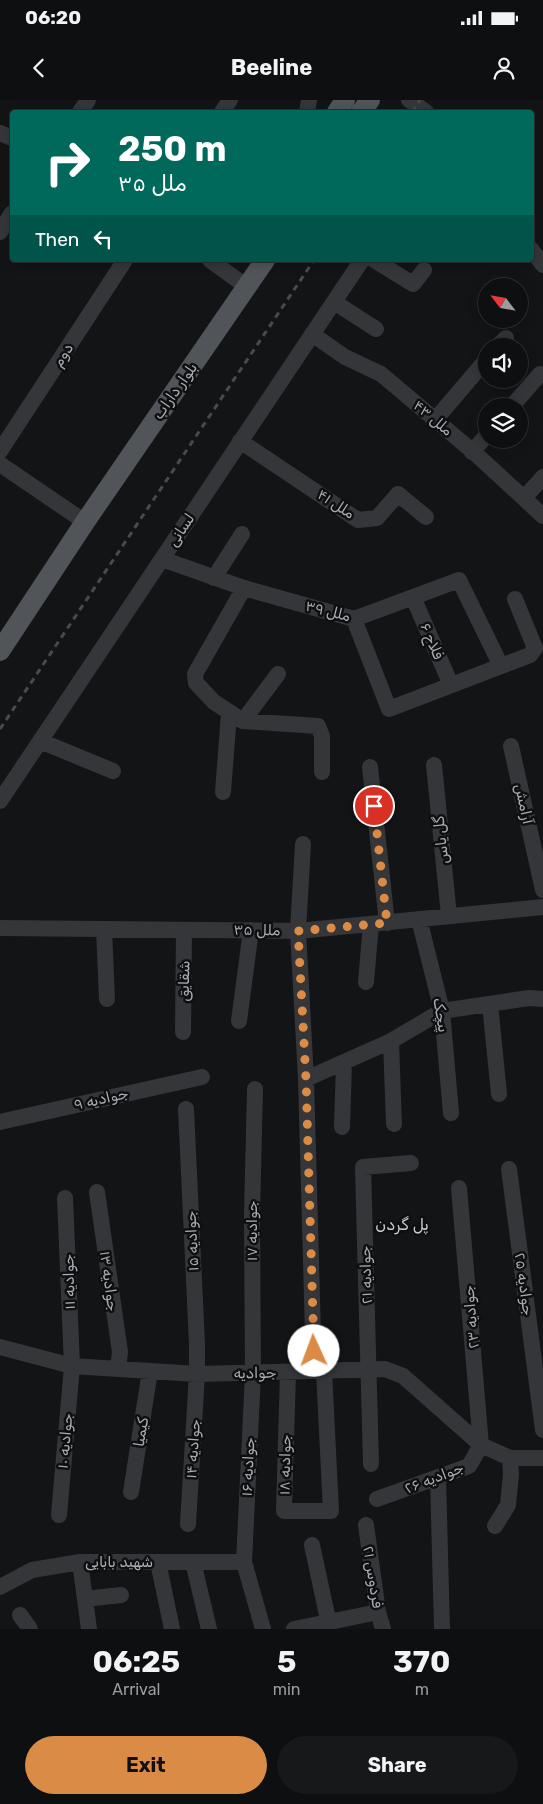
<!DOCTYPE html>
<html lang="en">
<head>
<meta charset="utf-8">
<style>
	body { margin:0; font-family:Rubik,"Noto Naskh Arabic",sans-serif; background:#171819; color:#f1f3f6; height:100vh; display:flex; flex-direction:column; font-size:19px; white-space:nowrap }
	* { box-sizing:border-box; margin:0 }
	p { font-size:16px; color:#9b9c9f }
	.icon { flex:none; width:28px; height:28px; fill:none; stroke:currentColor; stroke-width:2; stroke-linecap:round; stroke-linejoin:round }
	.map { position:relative; height:1529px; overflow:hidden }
	.details { display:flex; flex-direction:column; background:#0e0f10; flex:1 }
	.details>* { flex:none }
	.banner { position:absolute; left:10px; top:10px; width:524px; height:152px; border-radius:5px; box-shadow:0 2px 12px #0003,0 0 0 1px #2e2f30; background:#00695c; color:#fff; overflow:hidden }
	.needle { width:32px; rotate:301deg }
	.controls { position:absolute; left:478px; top:178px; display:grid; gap:10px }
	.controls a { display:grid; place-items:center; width:50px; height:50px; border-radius:50%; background:#0e0f10; box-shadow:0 2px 12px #0003,0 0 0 1px #2e2f30; font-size:25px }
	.pin { position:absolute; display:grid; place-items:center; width:42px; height:42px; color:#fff; margin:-21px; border:2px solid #fff; border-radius:50%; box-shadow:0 1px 5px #0007 }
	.me { position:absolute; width:55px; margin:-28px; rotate:358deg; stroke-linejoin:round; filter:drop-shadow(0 0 4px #0008) }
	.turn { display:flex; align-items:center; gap:18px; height:105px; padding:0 25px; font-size:22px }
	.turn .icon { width:65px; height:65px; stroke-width:2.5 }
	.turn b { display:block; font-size:35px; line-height:42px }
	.then { display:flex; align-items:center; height:48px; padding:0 25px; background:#0003; gap:10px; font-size:19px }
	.eta { display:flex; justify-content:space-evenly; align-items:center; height:85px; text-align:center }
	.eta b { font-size:30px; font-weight:700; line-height:35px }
	.action { display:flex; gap:10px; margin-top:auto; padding:10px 25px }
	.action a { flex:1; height:58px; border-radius:30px; background:#da8c46; color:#111; font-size:20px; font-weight:700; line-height:58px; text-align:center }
	.action a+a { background:#171819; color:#f1f3f6 }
	.status { display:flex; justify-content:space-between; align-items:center; height:35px; padding:0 25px; background:#0e0f10; direction:ltr }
	.status svg { height:14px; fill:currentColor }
	header { display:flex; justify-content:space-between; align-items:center; height:65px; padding:0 25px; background:#0e0f10; font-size:22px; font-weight:700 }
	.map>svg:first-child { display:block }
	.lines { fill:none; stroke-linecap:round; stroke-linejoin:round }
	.minor { stroke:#353639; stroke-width:16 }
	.major { stroke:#515458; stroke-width:20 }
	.rail { stroke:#484b4e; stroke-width:3; stroke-dasharray:6 5; stroke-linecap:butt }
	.route { stroke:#da8c46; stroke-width:9; stroke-dasharray:0 16.2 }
	.labels { text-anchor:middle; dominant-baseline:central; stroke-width:5; stroke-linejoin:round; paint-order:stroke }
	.street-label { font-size:15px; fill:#a7adb3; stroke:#0e0f10 }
	.neighbourhood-label { font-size:16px; fill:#c7cbd0; stroke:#0e0f10 }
</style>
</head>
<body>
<div class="status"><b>06:20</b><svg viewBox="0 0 49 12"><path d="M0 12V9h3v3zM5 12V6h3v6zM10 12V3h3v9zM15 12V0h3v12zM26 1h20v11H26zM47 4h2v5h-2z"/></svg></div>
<header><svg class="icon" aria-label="back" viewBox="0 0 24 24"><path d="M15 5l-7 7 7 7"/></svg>Beeline<svg class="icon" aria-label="person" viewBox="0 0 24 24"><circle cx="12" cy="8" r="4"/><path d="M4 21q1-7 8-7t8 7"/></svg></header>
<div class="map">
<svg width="543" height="1529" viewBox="0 0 543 1529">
	<rect width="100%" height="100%" fill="#131415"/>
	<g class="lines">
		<!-- minor -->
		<path class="minor" d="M409 0 426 12
			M80 12 88 0
			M222 12 230 0
			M307 12 309 0
			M0 33 12 38
			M0 132 12 113
			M531 149 543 165
			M210 160 247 187
			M374 160 413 184 424 170
			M334 202 376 229
			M312 234 345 257 381 274 477 355 543 416
			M498 246 506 238
			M512 306 540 274
			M435 320 486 260
			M240 341 358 420 377 418 398 394 426 417
			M0 351 125 160
			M472 352 486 336
			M0 364 85 422
			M524 398 543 377
			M162 459 244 488 354 519 459 480 501 566
			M214 478 242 434
			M244 488 195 574 196 583 214 602 243 621 318 626 322 636V672
			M413 497 451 585
			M354 519 389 609 530 555 535 548 515 499
			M243 621 278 574
			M40 641 113 671
			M511 646 543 790
			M434 665 449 816
			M370 667 387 823
			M223 692 229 613
			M0 701 362 160
			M303 744 298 831 306 979 314 1271
			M419 819 442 911 451 1013
			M0 828 298 831 543 807
			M104 829 107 899
			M366 882 371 824
			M490 904 499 994
			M239 921 251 830
			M183 932 184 830
			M391 941 394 1024
			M306 979 391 941 442 911 529 898 543 899
			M255 989 252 1115 253 1273 244 1462 263 1529
			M186 1009 197 1244V1274L188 1424
			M0 1022 202 977
			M342 1027 344 962
			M509 1069 543 1330
			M97 1092 120 1252 118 1269
			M0 1247 72 1266 197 1274 385 1269 403 1276 481 1345 510 1358H543
			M288 1272 284 1411H331L324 1271
			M371 1364 363 1067 411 1063
			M438 1378 442 1529
			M131 1392 150 1271
			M377 1399 469 1366 481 1345 459 1088
			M59 1415 72 1266 65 1098
			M366 1425 378 1512 383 1529
			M495 1426 508 1405 511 1374 510 1358
			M312 1445 330 1529
			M80 1462 89 1529
			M158 1462 172 1529
			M193 1462 209 1529
			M0 1487 32 1470 80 1462H244
			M85 1499 121 1495
			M20 1515 30 1529
			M294 1529 378 1512"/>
		<!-- major -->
		<path class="major" d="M337 12 345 0
			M361 12 370 0
			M0 551 85 422 265 160"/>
		<!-- rail -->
		<path class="rail" d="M412 12 420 0
			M0 629 314 160"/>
	</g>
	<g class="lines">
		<!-- route -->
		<path class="route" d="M314 1251 306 979 298 831 387 823 374 706"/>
	</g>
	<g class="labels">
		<!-- street labels -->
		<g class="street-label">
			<text transform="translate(63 255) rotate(-57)">دوم</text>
			<text transform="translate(175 291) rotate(-55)">بلوار داراب</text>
			<text transform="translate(433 318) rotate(40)">ملل ۴۳</text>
			<text transform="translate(336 404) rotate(33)">ملل ۴۱</text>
			<text transform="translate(181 430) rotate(-56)">لسانی</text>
			<text transform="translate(328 511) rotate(14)">ملل ۳۹</text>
			<text transform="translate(432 541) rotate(67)">فلاح ۶</text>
			<text transform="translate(524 704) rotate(78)">آرامش</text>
			<text transform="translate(441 740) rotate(-96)">گل یاس</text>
			<text transform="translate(257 830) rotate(1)">ملل ۳۵</text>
			<text transform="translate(184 881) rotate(-89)">شقایق</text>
			<text transform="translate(441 915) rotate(81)">پیچک</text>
			<text transform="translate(101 999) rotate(-13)">جوادیه ۹</text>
			<text transform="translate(252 1131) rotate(-90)">جوادیه ۱۷</text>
			<text transform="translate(192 1141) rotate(-93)">جوادیه ۱۵</text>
			<text transform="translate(366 1175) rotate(-92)">جوادیه ۲۱</text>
			<text transform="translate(109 1181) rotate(82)">جوادیه ۱۳</text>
			<text transform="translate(69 1182) rotate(-92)">جوادیه ۱۱</text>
			<text transform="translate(524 1184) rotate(82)">جوادیه ۲۵</text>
			<text transform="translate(471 1217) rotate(-95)">جوادیه ۲۳</text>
			<text transform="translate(255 1273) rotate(-1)">جوادیه</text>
			<text transform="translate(141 1332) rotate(-81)">کیمیا</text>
			<text transform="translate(65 1341) rotate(-85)">جوادیه ۱۰</text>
			<text transform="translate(193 1349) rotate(-86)">جوادیه ۱۴</text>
			<text transform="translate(285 1365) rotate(-89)">جوادیه ۱۸</text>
			<text transform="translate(248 1367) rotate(-87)">جوادیه ۱۶</text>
			<text transform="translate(434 1378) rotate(-21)">جوادیه ۲۶</text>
			<text x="119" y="1462">شهید بابایی</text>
			<text transform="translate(373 1477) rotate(81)">فردوس ۲۱</text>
		</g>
		<!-- neighbourhood labels -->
		<g class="neighbourhood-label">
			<text x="402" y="1124">پل گردن</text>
		</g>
	</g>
</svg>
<div class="controls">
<a><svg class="needle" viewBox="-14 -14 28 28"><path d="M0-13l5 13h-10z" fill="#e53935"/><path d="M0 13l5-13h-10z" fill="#9b9c9f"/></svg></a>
<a><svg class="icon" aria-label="sound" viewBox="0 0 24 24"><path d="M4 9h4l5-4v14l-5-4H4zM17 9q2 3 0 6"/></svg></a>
<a><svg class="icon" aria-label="layers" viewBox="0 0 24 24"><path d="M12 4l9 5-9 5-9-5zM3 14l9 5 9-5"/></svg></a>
</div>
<div class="pin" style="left:374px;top:706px;background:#d93025"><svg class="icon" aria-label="arrive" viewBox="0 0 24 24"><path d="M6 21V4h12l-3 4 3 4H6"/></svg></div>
<svg class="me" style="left:314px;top:1251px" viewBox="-20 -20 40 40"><circle r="19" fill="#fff"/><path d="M0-13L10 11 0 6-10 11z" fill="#da8c46"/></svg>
<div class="banner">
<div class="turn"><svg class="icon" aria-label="right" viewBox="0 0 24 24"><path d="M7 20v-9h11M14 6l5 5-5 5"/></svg><div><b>250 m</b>ملل ۳۵</div></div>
<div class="then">Then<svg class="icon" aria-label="left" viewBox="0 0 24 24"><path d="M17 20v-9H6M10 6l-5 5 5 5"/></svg></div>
</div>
</div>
<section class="details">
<div class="eta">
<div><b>06:25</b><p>Arrival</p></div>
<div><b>5</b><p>min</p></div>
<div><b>370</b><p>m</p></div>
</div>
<div class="action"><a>Exit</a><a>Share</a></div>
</section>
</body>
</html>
